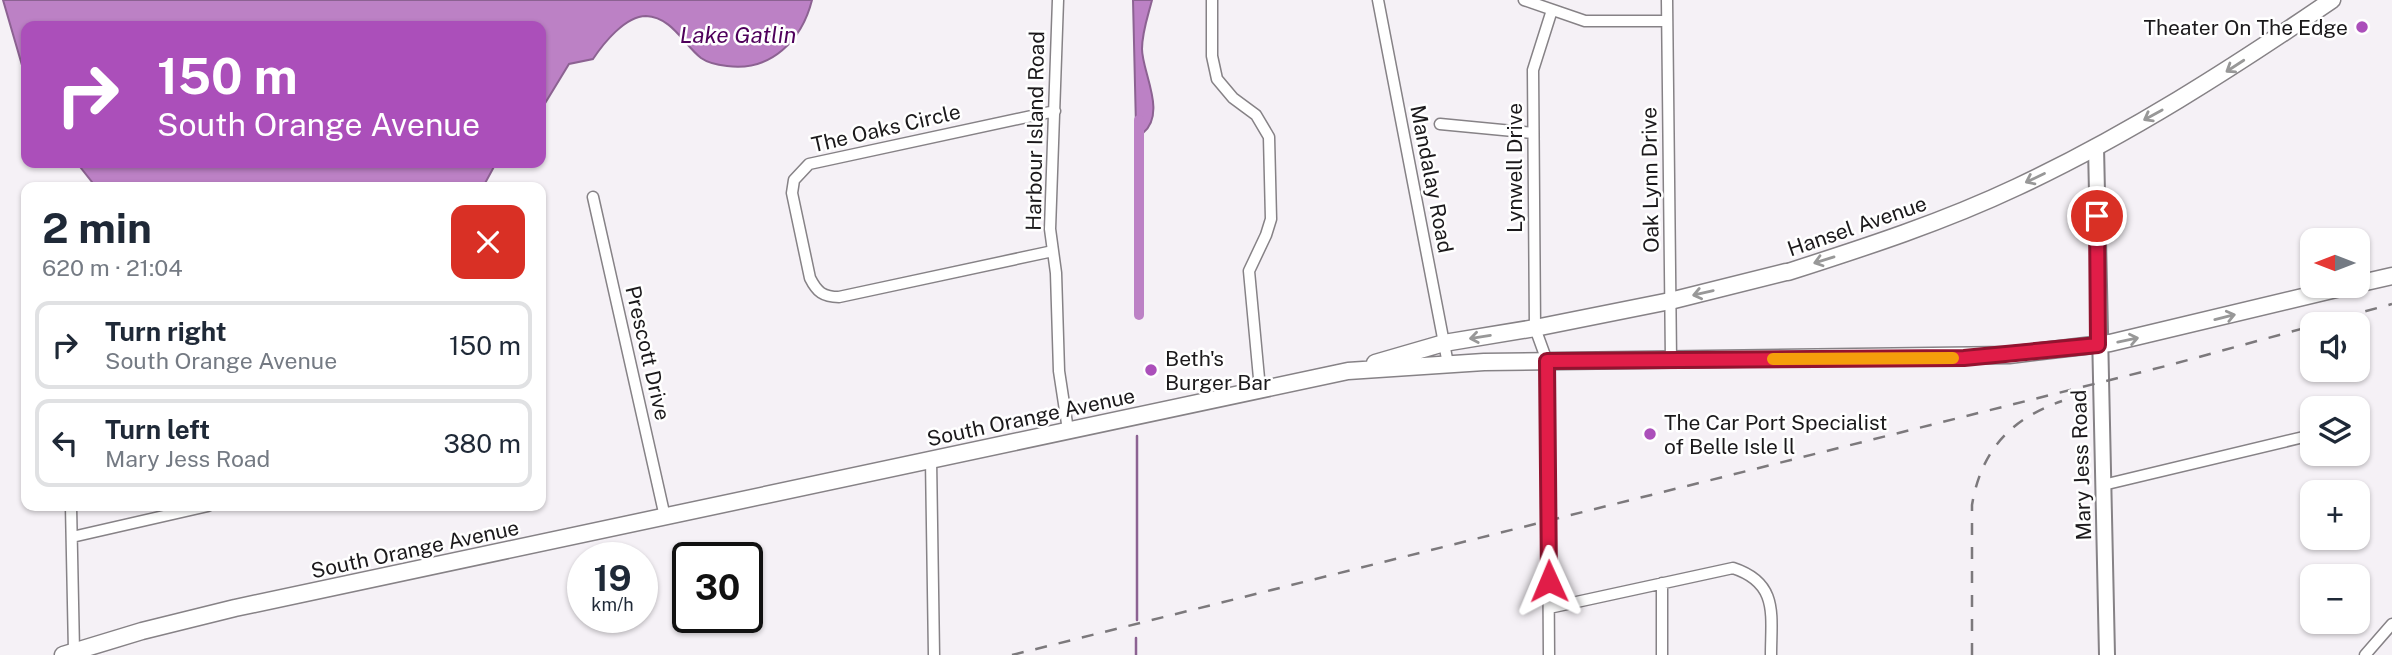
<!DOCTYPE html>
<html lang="en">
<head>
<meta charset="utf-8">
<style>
	body { margin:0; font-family:"Public Sans",sans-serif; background:#f6f6f7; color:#1f2937; height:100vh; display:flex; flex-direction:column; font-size:26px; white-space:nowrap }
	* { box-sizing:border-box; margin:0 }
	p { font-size:23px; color:#747a83 }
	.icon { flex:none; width:38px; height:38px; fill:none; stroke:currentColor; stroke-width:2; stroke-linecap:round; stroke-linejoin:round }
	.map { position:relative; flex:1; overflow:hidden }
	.sheet { position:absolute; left:21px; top:182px; width:525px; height:329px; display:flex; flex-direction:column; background:#fff; border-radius:14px; box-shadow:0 2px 5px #0004 }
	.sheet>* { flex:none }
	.banner { position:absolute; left:21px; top:21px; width:525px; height:147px; border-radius:14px; box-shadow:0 2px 5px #0004; background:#ab4fba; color:#fff; overflow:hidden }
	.needle { width:46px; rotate:270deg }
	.buttons { position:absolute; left:2300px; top:228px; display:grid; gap:14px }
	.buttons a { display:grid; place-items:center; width:70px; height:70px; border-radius:14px; background:#fff; box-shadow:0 2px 5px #0004; font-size:35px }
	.speed { position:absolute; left:567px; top:542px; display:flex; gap:14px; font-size:35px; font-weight:700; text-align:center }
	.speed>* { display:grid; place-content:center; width:91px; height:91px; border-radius:50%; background:#fff; box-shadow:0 2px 5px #0004; line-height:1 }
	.speed small { font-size:18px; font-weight:400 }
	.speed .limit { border:4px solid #111; border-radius:10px; background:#fff; color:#111 }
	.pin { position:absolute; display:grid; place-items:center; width:60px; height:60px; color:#fff; margin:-30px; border:4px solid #fff; border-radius:50%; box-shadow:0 2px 7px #0007 }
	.me { position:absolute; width:77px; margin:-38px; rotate:359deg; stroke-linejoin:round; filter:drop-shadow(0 0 5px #0008) }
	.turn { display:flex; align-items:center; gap:24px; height:147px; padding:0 21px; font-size:32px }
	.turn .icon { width:91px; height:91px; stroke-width:2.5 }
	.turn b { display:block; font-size:49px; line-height:60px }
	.round { display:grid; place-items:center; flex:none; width:74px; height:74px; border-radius:14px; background:#f6f6f7 }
	.overview { display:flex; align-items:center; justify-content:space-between; height:119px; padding:0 21px }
	h1 { font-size:42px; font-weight:700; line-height:52px }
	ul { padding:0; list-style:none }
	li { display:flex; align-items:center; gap:21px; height:88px; margin:0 14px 10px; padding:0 7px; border:4px solid #e0e1e3; border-radius:14px }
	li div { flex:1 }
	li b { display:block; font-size:26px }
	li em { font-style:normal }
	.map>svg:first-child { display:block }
	.water { fill:#bc81c5; stroke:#8c6292; stroke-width:2 }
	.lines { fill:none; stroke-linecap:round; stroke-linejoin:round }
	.stream { stroke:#8c6292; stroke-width:2.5 }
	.canal { stroke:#bc81c5; stroke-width:10 }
	.street-casing { stroke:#868286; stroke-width:13 }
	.secondary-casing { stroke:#868286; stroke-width:18 }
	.primary-casing { stroke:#868286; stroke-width:19 }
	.street { stroke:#fff; stroke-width:10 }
	.secondary { stroke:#fff; stroke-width:14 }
	.primary { stroke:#fff; stroke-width:16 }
	.rail { stroke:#7c797c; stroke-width:2.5; stroke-dasharray:12 12; stroke-linecap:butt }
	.oneway { stroke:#989898 }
	.route-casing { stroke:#92132f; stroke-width:18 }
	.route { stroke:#e11d48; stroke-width:12 }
	.slow { stroke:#f59e0b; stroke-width:12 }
	.poi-dot { fill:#ab4fba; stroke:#fff; stroke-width:2.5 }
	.labels { text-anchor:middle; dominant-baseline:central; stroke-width:5; stroke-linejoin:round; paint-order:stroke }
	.poi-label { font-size:21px; fill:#1b191b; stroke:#fff; text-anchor:start }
	.street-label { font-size:21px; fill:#1b191b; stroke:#fff }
	.water-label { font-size:23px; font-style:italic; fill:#4f005b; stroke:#fff }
</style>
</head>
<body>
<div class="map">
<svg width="2392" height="655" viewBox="0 0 2392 655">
	<rect width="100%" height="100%" fill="#f5f1f6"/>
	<!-- water -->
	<path class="water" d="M3 0H812C802 40 771 72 727 66 718 65 708 63 701 58 684 45 672 17 646 16 625 16 603 44 593 59L569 64 541 110V26H26V79Z
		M1133 0H1152C1148 16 1142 32 1142 49 1142 72 1167 113 1143 133H1139L1136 127Z
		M77 163H496L483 187H96Z"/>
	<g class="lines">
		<!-- stream -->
		<path class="stream" d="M1137 620V436
			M1136 638V655"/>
		<!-- canal -->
		<path class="canal" d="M1139 120V315"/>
		<!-- street casing -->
		<g class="street-casing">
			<path id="street" d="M1058 0 1050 229 1056 273 1059 371 1068 430
				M1212 0V56L1217 79 1233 98 1256 115 1269 137 1271 219 1266 235 1249 271 1260 389
				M1378 0 1448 364
				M1524 0 1585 21H1667
				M1667 0 1671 360
				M1440 124 1533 133
				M593 197 665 517
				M1053 251 839 297C823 297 817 292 810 278L792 193 794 180 809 164 1055 111
				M931 459 934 655
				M2103 485 2312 435
				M71 506 74 651
				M72 537 208 506
				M1662 583V655
				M1549 608 1733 568C1779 583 1771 615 1771 655
				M1549 655 1547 361 1535 328 1533 70 1552 10
				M2365 655 2392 624"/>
		</g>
		<!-- secondary casing -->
		<g class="secondary-casing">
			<path id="secondary" d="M2096 147 2107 655"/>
		</g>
		<!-- primary casing -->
		<g class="primary-casing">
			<path id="primary" d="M1788 272C1866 247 1943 222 2017 187 2128 135 2231 69 2332 0
				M2357 284 2392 276
				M1375 363 1444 343 1535 328 1670 301 1786 272
				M63 655 142 631 235 608 1348 371 1484 362 2009 355 2110 343 2353 285"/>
		</g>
		<!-- street -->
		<use href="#street" class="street"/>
		<!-- secondary -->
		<use href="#secondary" class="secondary"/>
		<!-- primary -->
		<use href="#primary" class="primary"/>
		<!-- rail -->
		<path class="rail" d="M2319 324 2392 304
			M1012 655 2166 366 2312 326
			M1972 655V505C1981 451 2010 419 2062 401"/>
	</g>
	<!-- one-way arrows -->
	<defs><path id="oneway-shaft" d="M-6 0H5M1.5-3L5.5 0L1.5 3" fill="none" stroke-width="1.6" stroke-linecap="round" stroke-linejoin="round" transform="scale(1.75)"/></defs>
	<g class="oneway">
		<use href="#oneway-shaft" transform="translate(2235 66) rotate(147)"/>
		<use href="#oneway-shaft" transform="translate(2153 115) rotate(151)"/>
		<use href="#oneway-shaft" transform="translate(2035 178) rotate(154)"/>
		<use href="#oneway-shaft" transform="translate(1824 260) rotate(163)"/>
		<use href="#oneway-shaft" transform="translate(1703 293) rotate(167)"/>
		<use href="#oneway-shaft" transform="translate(2225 317) rotate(-14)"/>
		<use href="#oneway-shaft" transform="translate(1480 337) rotate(171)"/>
		<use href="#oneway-shaft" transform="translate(2128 340) rotate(-12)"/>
	</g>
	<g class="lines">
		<!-- route casing -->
		<g class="route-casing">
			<path id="route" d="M1549 581 1547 361 1964 358 2098 345 2097 216"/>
		</g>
		<!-- route -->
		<use href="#route" class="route"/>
		<!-- slow -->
		<path class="slow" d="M1773 359 1953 358"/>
	</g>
	<!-- markers -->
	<g class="poi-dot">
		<circle cx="2362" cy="27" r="7"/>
		<circle cx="1151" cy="370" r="7"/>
		<circle cx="1650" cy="434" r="7"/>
	</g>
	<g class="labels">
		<!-- poi labels -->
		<g class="poi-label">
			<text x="2348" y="27" text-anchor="end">Theater On The Edge</text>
			<text x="1165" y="358">Beth's<tspan x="1165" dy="24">Burger Bar</tspan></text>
			<text x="1664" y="422">The Car Port Specialist<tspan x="1664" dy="24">of Belle Isle ll</tspan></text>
		</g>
		<!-- street labels -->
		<g class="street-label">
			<text transform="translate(886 128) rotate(-13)">The Oaks Circle</text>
			<text transform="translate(1035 131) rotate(-89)">Harbour Island Road</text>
			<text transform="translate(1514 168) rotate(-90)">Lynwell Drive</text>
			<text transform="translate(1432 179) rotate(79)">Mandalay Road</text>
			<text transform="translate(1650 180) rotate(-91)">Oak Lynn Drive</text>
			<text transform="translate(1857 226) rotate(-19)">Hansel Avenue</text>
			<text transform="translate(648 353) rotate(77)">Prescott Drive</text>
			<text transform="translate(1031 417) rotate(-12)">South Orange Avenue</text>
			<text transform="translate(2081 465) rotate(-92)">Mary Jess Road</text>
			<text transform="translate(415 549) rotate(-12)">South Orange Avenue</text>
		</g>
		<!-- water labels -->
		<g class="water-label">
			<text x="738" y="34">Lake Gatlin</text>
		</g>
	</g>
</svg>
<div class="buttons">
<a><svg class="needle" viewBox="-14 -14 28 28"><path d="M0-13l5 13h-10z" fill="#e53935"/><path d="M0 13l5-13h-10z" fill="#747a83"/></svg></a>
<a><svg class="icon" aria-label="sound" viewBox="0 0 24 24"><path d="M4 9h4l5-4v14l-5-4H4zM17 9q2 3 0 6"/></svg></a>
<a><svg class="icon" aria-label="layers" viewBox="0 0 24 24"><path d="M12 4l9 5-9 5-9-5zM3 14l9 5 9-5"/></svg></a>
<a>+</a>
<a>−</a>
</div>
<div class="speed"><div>19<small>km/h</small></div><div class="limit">30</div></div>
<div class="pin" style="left:2097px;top:216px;background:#d93025"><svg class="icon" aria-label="arrive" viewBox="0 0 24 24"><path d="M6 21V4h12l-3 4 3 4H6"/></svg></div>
<svg class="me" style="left:1549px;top:581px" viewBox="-20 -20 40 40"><path d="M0-17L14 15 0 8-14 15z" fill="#e11d48" stroke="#fff" stroke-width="4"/></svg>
<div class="banner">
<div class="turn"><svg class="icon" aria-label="right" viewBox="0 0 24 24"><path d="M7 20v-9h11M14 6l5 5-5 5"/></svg><div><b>150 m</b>South Orange Avenue</div></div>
</div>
<section class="sheet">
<div class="overview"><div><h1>2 min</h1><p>620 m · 21:04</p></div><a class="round" style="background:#d93025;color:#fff"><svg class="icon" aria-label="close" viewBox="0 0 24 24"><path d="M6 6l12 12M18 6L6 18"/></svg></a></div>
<ul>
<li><svg class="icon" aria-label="right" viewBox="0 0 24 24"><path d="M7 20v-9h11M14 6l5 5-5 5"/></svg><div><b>Turn right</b><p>South Orange Avenue</p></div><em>150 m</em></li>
<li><svg class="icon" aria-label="left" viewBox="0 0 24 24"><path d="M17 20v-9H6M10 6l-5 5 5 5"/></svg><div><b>Turn left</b><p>Mary Jess Road</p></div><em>380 m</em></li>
</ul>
</section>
</div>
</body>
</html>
